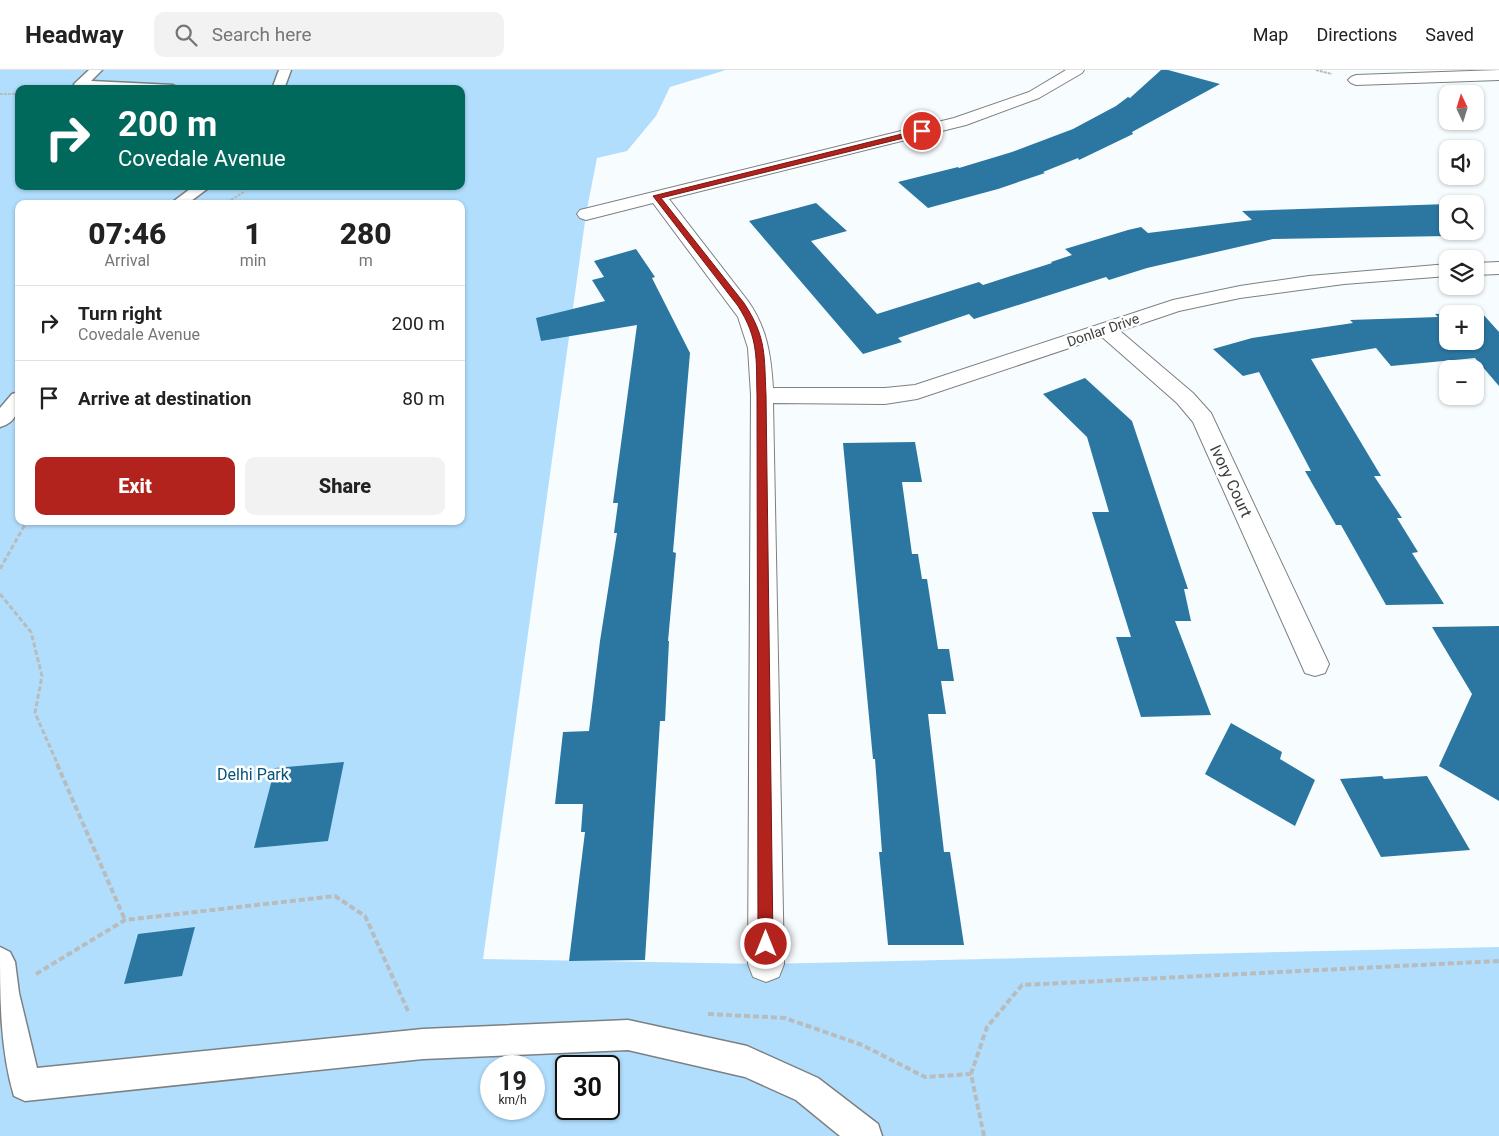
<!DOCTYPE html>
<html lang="en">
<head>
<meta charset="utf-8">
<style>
	body { margin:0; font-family:Roboto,sans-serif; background:#f2f2f2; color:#222; height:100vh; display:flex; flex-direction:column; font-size:19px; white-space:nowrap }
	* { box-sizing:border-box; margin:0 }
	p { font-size:16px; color:#767676 }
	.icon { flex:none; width:28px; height:28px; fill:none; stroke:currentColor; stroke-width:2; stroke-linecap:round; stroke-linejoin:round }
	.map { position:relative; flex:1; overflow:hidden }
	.sheet { position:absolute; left:15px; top:130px; width:450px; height:325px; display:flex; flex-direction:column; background:#fff; border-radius:10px; box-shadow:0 1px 4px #0004 }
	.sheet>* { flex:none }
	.guide { position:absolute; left:15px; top:15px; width:450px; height:105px; border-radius:10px; box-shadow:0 1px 4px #0004; background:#00695c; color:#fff; overflow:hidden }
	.needle { width:32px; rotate:356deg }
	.fabs { position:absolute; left:1439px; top:15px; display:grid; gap:10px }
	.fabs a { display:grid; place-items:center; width:45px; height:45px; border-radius:10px; background:#fff; box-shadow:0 1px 4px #0004; font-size:25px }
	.speed { position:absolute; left:480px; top:985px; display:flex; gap:10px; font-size:25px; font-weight:700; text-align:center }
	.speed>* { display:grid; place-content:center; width:65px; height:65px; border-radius:50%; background:#fff; box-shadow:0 1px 4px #0004; line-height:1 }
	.speed small { font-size:12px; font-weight:400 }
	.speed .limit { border:2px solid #111; border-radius:8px; background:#fff; color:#111 }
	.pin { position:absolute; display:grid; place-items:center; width:42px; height:42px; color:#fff; margin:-21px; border:2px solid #fff; border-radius:50%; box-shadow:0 1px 5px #0007 }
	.me { position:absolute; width:55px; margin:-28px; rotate:0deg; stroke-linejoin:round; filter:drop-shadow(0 0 4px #0008) }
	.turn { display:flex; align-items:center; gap:18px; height:105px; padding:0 20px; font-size:22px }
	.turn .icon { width:65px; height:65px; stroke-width:2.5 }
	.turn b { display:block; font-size:35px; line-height:42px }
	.eta { display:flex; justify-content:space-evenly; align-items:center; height:85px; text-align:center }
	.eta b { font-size:30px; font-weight:800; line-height:35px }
	.cta { display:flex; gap:10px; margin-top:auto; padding:10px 20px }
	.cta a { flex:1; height:58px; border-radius:10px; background:#b2231e; color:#fff; font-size:20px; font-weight:800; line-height:58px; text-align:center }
	.cta a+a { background:#f2f2f2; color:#222 }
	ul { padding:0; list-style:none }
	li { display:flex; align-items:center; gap:15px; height:75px; padding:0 20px; border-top:1px solid #e0e0e0 }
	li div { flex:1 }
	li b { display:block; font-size:19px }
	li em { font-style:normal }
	header { display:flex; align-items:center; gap:30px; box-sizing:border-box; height:70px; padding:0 25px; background:#fff; border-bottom:1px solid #e0e0e0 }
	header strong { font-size:24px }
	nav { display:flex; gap:28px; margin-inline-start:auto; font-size:18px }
	.search { width:350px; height:45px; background:#f2f2f2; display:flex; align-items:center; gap:12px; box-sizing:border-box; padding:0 18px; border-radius:10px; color:#767676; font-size:19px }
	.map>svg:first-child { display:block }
	.green { fill:#b1defd; fill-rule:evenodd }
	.building { fill:#2b77a2; fill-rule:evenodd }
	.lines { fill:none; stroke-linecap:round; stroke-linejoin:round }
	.lane-casing { stroke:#7c8082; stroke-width:3 }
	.street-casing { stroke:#7c8082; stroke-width:2 }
	.path-far2 { stroke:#b8bcbd; stroke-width:2; stroke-dasharray:3 1; stroke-linecap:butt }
	.path-far1 { stroke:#b8bcbd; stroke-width:3; stroke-dasharray:5 2.5; stroke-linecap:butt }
	.path { stroke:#b8bcbd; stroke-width:4; stroke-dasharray:6 3; stroke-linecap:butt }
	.lane { fill:#fff; fill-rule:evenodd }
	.street { fill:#fff; fill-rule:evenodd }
	.route { fill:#b2231e; stroke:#741714 }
	.labels { text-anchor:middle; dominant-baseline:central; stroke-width:5; stroke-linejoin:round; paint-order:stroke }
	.far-street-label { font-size:14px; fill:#3b3d3e; stroke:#fff }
	.street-label { font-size:16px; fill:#3b3d3e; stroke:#fff }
	.park-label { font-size:16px; fill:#04547a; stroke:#fff }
</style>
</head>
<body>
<header>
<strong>Headway</strong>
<div class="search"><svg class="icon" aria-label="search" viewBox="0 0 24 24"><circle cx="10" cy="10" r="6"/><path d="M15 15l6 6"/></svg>Search here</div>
<nav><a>Map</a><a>Directions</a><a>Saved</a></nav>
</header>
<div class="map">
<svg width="1499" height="1066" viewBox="0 0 1499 1066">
	<rect width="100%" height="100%" fill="#f7fcfe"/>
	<!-- green -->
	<path class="green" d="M0 0H726L670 17 656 46 627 81 597 88 586 144 483 889 766 894 1499 877V1066H0ZM19 19H461V116H19ZM19 134H461V451H19ZM491 996H534V1039H491ZM566 996H609V1039H566Z"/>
	<!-- building -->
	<path class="building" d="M1161 0H1168L1220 14 1132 62 1133 64 1079 90 1078 88 1043 102 1045 103 998 119 928 138 898 112 958 97 959 98 1012 82 1073 59 1116 36 1128 27 1130 28Z
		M816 133 847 161 811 171 877 244 979 212 983 215 1052 193 1051 192 1072 185 1065 179 1128 160 1141 157 1148 163 1252 150 1242 141 1448 134V166L1273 169 1147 198 1109 210 1106 207 974 249 969 244 898 268 902 272 863 284 749 151Z
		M636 179 655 207 652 208 690 283 673 482 676 483 668 571H669L665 651H660L645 890 569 891 585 762H581L583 734H555L563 662 589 661 600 571 617 463H614L618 433H613L637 255 541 271 536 248 605 231 592 210 604 207 594 191Z
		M1481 242 1499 262V316L1475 288 1391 296 1376 278 1311 289 1381 406H1374L1402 448H1397L1418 482 1412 483 1444 534 1386 535 1341 455H1336L1305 401H1311L1259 302 1243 306 1213 279 1252 268 1353 253 1350 250 1438 247 1435 244ZM1448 244H1475V271H1448Z
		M1085 308 1132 351 1188 519H1184L1191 551H1175L1211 645 1141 647 1116 567H1131L1092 442H1109L1087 367 1043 324Z
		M915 372 922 412H902L912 484H918L922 509H927L938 579H949L954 611H941L946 644H928L944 782H950L964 875H888L879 782H882L875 689H873L843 373Z
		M1499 556V731L1439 696 1472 624 1432 557Z
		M1231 653 1282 682 1280 689 1315 710 1295 756 1205 704Z
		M344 692 328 771 254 778 275 698Z
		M1382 706 1384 709 1427 706 1470 780 1381 787 1340 709Z
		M195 857 182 906 124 914 138 864Z"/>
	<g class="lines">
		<!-- lane casing -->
		<g class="lane-casing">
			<path id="lane" d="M89 0H102L91 11 173 15 179 19H98L76 17 74 14Z
				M279 0H291L284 19H272Z
				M194 116H211L187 134H170Z
				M19 322C19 338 18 352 0 357V338L12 324Z
				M0 877 10 882 15 892 19 923 37 998 423 959 628 950 747 976 758 981 818 1008 878 1054 882 1066H840L796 1030 745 1007 628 980 423 989 25 1031 14 1026C0 979 0 927 0 877Z"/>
		</g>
		<!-- street casing -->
		<g class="street-casing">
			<path id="street" d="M1066 0H1084L1082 3 1039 28 966 55 669 129 748 231C767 258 771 285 773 318H885L915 315 1173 230 1240 216 1309 206 1448 194V206L1344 214 1240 228 1179 241 1120 261 1193 323 1211 343 1329 594 1325 603 1315 606 1305 603 1193 352 1177 333 1102 267 917 329 885 334 773 333 784 894 779 907 766 912 753 907 748 894 751 325 748 278 738 247 653 133 586 150 580 148 577 144 580 140 954 48 1029 22Z
				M1499 0V10L1356 15 1351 13 1348 10 1351 7 1356 5Z
				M1499 192V204L1475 205V193Z"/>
		</g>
		<!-- path-far2 -->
		<path class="path-far2" d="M1316 0 1332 4
			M0 24H19
			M224 134 244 122"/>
		<!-- path-far1 -->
		<path class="path-far1" d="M0 499 27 451
			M0 524 31 562 42 606 35 643 58 695"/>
		<!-- path -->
		<path class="path" d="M57 694 125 850
			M36 904 125 850 335 826 365 846 408 941
			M708 944 785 948 862 975 925 1007 971 1004
			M984 1066 971 1004 987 957 1022 915 1499 891"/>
		<!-- lane -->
		<use href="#lane" class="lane"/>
		<!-- street -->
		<use href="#street" class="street"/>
	</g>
	<!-- route -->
	<path class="route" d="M922 59 925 61 924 63 661 128 744 233C767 268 764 286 766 325L773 874 771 880 766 882 760 880 758 874 757 325C756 288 759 269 738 236L653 126Z"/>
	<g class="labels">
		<!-- far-street labels -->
		<g class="far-street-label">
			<text transform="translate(1103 260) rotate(-19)">Donlar Drive</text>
		</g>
		<!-- street labels -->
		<g class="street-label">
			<text transform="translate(1231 411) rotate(65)">Ivory Court</text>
		</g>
		<!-- park labels -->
		<g class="park-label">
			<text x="253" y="704">Delhi Park</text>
		</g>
	</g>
</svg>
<div class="fabs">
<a><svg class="needle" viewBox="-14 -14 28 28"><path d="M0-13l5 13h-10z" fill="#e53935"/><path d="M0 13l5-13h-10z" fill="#767676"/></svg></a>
<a><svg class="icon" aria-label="sound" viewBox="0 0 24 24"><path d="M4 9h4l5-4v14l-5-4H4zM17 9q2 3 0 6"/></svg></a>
<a><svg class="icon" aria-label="search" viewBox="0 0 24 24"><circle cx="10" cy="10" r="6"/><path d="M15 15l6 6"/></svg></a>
<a><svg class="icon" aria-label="layers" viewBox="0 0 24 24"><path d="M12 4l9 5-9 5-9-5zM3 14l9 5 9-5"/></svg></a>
<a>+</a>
<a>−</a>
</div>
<div class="speed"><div>19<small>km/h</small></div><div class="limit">30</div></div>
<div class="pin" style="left:922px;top:61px;background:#d93025"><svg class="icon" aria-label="arrive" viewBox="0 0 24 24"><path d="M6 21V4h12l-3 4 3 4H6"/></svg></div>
<svg class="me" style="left:766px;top:874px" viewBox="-20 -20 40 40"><circle r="17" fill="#b2231e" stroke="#fff" stroke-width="3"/><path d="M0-11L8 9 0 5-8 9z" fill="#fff"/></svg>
<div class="guide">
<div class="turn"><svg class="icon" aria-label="right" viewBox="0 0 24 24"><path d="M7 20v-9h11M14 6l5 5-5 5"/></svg><div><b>200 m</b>Covedale Avenue</div></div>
</div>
<section class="sheet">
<div class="eta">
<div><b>07:46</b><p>Arrival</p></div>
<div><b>1</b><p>min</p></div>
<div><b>280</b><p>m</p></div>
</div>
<ul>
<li><svg class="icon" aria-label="right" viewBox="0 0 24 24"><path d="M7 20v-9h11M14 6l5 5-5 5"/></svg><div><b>Turn right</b><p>Covedale Avenue</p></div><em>200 m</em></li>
<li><svg class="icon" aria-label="arrive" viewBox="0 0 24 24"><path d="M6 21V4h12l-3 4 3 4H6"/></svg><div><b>Arrive at destination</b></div><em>80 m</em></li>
</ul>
<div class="cta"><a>Exit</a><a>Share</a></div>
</section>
</div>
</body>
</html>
